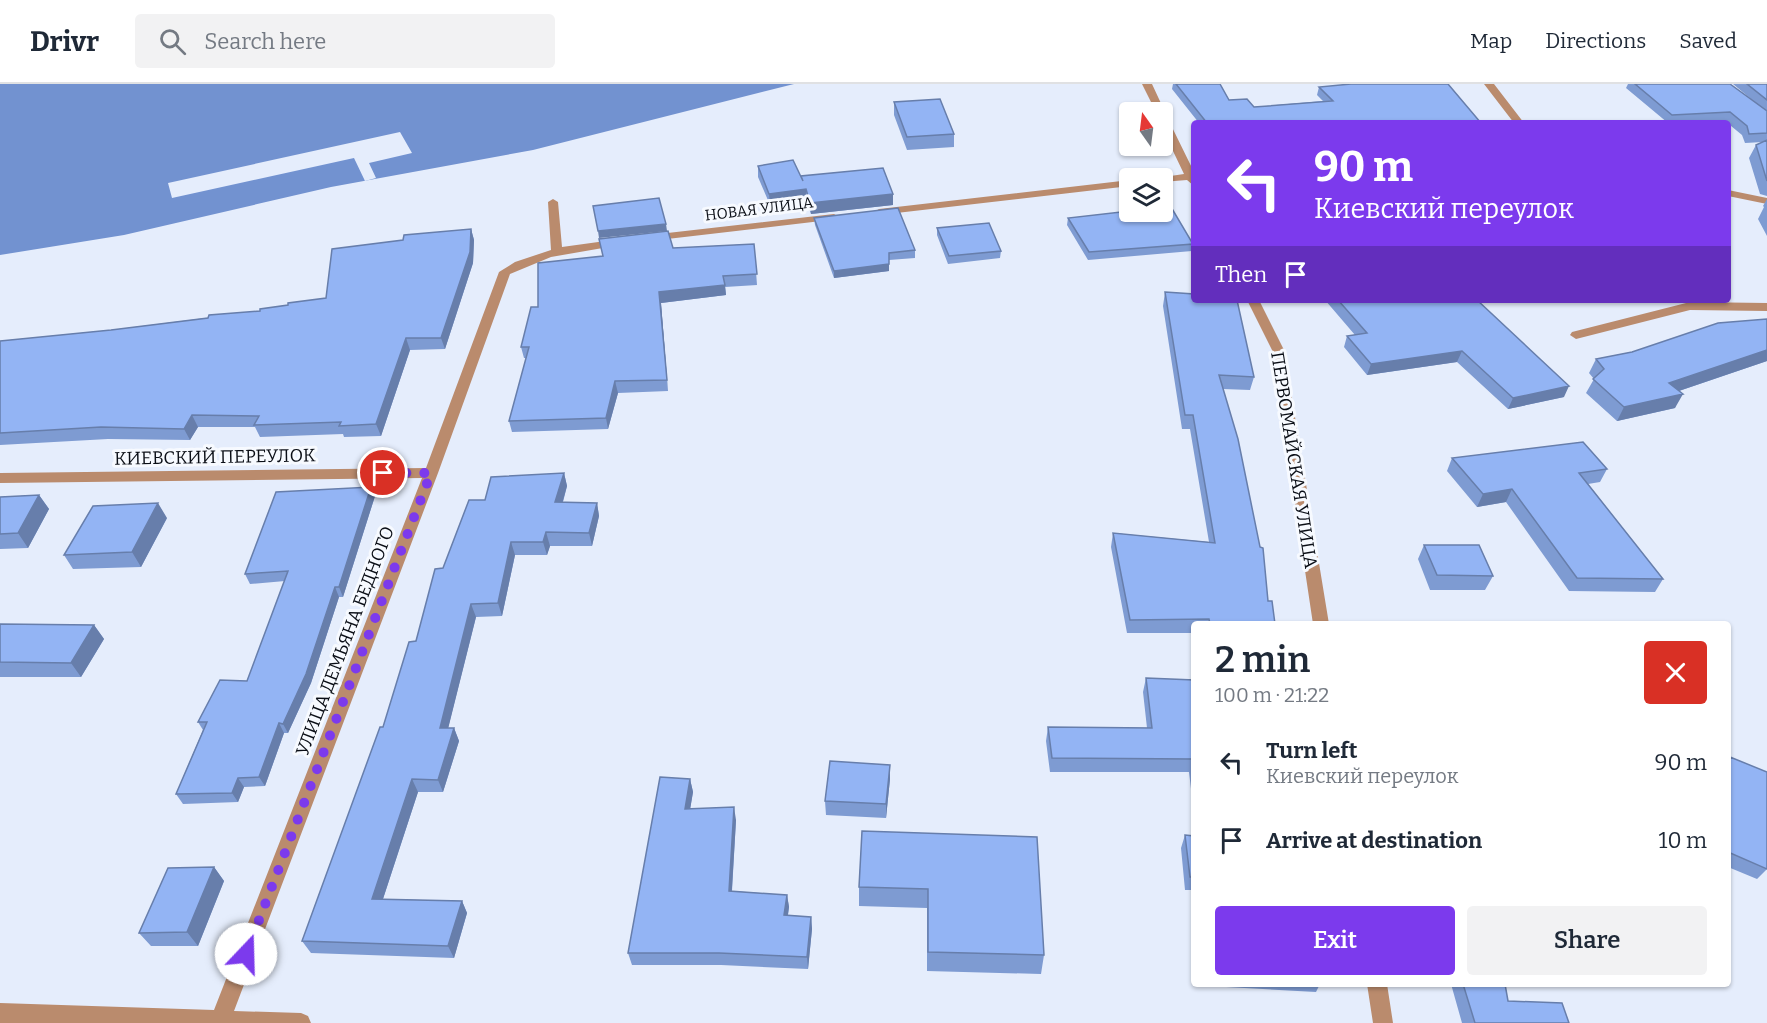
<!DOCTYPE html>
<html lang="en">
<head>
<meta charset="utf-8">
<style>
	body { margin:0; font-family:Bitter,serif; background:#f2f2f3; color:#1f2937; height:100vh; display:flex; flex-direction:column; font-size:22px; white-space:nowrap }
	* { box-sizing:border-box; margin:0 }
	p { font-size:20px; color:#747a83 }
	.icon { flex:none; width:33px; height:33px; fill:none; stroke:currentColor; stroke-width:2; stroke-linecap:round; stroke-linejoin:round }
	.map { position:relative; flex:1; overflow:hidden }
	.drawer { position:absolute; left:1191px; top:537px; width:540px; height:366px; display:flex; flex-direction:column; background:#fff; border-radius:6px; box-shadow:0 2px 4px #0004 }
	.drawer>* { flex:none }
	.banner { position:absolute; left:1191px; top:36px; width:540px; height:183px; border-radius:6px; box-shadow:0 2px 4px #0004; background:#7c3aed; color:#fff; overflow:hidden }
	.needle { width:39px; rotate:346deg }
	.fabs { position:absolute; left:1119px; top:18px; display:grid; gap:12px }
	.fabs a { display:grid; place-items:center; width:54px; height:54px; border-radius:6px; background:#fff; box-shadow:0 2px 4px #0004; font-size:30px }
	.pin { position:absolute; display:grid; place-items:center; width:51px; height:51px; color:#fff; margin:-26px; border:3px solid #fff; border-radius:50%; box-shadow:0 2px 6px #0007 }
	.me { position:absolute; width:66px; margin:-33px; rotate:21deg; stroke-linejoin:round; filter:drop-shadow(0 0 4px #0008) }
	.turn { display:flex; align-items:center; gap:21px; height:126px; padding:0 24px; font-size:27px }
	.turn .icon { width:78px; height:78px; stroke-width:2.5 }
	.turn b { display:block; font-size:42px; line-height:51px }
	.then { display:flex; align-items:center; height:57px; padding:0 24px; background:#0003; gap:12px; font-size:22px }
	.round { display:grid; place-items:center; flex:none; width:63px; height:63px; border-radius:6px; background:#f2f2f3 }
	.overview { display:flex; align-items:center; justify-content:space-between; height:102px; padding:0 24px }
	h1 { font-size:36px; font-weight:600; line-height:45px }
	.primary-button { display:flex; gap:12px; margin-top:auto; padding:12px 24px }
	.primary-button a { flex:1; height:69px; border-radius:6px; background:#7c3aed; color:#fff; font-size:24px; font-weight:600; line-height:69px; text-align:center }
	.primary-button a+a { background:#f2f2f3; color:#1f2937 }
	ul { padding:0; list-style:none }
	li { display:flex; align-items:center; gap:18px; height:78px; padding:0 24px }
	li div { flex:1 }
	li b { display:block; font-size:22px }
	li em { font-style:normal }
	header { display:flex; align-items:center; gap:36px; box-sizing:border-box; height:84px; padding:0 30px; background:#fff; border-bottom:2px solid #e0e1e3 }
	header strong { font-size:28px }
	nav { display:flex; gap:33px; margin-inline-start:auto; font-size:21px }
	.search { width:420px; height:54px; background:#f2f2f3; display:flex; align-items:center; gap:15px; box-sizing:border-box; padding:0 21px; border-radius:6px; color:#747a83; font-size:22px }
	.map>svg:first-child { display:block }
	.water { fill:#7292d0 }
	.pier { fill:#e5edfc }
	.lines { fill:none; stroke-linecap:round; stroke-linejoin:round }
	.minor { fill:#ba8b6d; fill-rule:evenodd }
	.wall { fill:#7e9bd2 }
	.shaded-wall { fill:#677eab }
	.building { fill:#93b4f4; stroke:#677eab; stroke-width:1.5 }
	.route { stroke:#7c3aed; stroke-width:10; stroke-dasharray:0 18 }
	.labels { text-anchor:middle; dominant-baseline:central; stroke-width:6; stroke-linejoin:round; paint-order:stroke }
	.far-street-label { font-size:15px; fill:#0a0e16; stroke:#f7faff }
	.street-label { font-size:18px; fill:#0a0e16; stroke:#f7faff }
</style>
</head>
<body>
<header>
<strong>Drivr</strong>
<div class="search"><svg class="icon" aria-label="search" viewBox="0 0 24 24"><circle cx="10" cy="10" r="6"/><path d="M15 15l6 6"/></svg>Search here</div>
<nav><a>Map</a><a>Directions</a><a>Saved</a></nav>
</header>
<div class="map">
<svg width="1767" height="939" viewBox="0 0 1767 939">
	<rect width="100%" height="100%" fill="#e5edfc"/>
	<!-- water -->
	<path class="water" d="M0 0H794L533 66 331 103 124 151 0 171Z"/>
	<!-- pier -->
	<path class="pier" d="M400 48 412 69 369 79 376 94 365 97 354 74 172 114 168 99Z"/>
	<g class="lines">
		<!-- minor -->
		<path class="minor" d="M1142 0H1152L1165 28 1163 30 1167 33 1194 88V102L1187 96 1162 98V94H1157L1184 90 1162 44V28H1156Z
			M1484 0H1494L1524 39H1514Z
			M1130 96V102L879 131 874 128 879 125Z
			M1728 106 1767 114V120L1728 112Z
			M553 115 558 118 562 163 620 155 626 158 620 161 551 173 510 190 438 389 234 927 301 929 308 932 311 939H0V919L214 926 422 394 0 399V389L426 384 499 188 515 178 551 166 548 118Z
			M834 130 839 133 838 135 650 157 644 154 650 151Z
			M1247 216H1259L1284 266 1329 540H1313L1272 266Z
			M1690 218 1767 219V227L1690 226 1576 255 1570 251 1572 248Z
			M1367 900H1387L1393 939H1373Z"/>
	</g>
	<!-- wall -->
	<path class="wall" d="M1173 0H1220L1229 16 1254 23 1323 17 1317 11 1319 3 1481 39H1199L1172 5Z
		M1628 0H1730L1756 19 1733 0H1767V112L1760 110 1749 74 1756 61 1763 58 1745 59 1742 51 1725 37 1668 39 1626 4Z
		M894 18 954 50V63L907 66 894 31Z
		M758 82 801 93 893 121 811 130 806 116 770 121 758 93Z
		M1767 115V152L1758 135 1764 123 1763 122Z
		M814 134 915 166V174L889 176V187L834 194 815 141Z
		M1068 134 1193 160 1192 167 1088 176 1067 141Z
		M937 144 1001 167 1000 174 948 180 937 151Z
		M471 145 474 156 473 179 445 265 410 266 381 352 344 353 343 350 260 353 255 343H198L190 356 108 355 0 361V257L111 246 260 227 326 214 403 156Z
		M754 160 757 201 725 203 726 211 661 219 668 307 618 309 608 345 512 348 509 337 526 274H524L521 263 538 223 603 172 673 164Z
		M1165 208 1254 293 1250 306 1223 305 1268 517 1275 540H1194V549H1127L1111 463 1113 449 1209 458 1190 345H1182L1163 222Z
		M1325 216H1477L1564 313 1508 325 1457 278 1367 291 1344 263 1347 252 1355 251Z
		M1767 235V277L1679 307 1675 324 1617 337 1586 309 1594 295 1589 289 1596 275 1632 268Z
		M1452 374 1607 385 1600 398 1588 400 1663 495 1655 508 1569 507 1506 418 1477 423 1447 387Z
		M564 389 567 402 563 418 597 419 599 432 592 462H550L547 471H515L502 532 476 533 448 644H454L459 657 443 708H418L383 815 462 817 467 829 454 874 311 869 302 857 443 484 485 416Z
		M371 403 375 412 343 513H339L311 599 288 649H284L265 702 244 703 238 718 183 720 176 710 203 646 198 638 247 597 285 497 250 500 245 490Z
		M39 411 49 425 28 464 0 465V413Z
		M167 434 141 483 73 485 64 471Z
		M1424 461 1493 492 1485 506H1430L1418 475Z
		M0 540 94 541 104 555 81 593H0Z
		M1146 594 1194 596V730L1189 688H1050L1046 657 1048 643 1147 644 1143 608Z
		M1730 673 1767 785 1757 795 1728 783V675Z
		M690 695 693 708 690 725 736 736 732 807 787 811 789 823 788 831 811 833 812 845 808 885 721 881H632L628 869Z
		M890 695 886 734 826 731 825 717Z
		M862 747 1044 871 1041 890 927 887V824L859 822V803Z
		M1185 751 1194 752V806H1185L1181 764Z
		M214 783 224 797 198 862H151L139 849Z
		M1226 900H1320L1316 908 1226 903Z
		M1451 900H1505L1508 917 1569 939H1462Z"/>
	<!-- shaded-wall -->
	<path class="shaded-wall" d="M806 105V116L770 121 769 110Z
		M893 110V121L811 130 810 119Z
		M666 140 667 147 599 154 598 147Z
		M471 145 474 156 473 179 445 265 441 254Z
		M889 180V187L834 194V187Z
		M725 201 726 211 661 219 668 307 659 208Z
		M406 254 410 266 381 352 376 340Z
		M1767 266V277L1661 313 1669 299Z
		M1462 267 1457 278 1367 291 1371 280Z
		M615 297 618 309 608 345 606 334Z
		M1569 302 1564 313 1508 325 1513 314Z
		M1683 310 1675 324 1617 337 1624 323Z
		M192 331 198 343 190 356 184 345Z
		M564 389 567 402 559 431 555 418Z
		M371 403 375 412 343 513 339 503Z
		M1512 405 1506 418 1477 423 1483 410Z
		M39 411 49 425 28 464 18 449Z
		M158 419 167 434 141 483 132 468Z
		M597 419 599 432 592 462 589 449Z
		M546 448 550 462 547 471 543 458Z
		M511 458 515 471 502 532 498 519Z
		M335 503 339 513 311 599 288 649 283 640Z
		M471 520 476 533 445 657 440 644Z
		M94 541 104 555 81 593 71 579Z
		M279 639 284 649 265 702 259 693Z
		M454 644 459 657 443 708 438 696Z
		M890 681V695L886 734V720Z
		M238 694 244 703 238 718 232 709Z
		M412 695 418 708 379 827 372 815Z
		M690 695 693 708 688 738 685 725Z
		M734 723 736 736 731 820 729 807Z
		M214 783 224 797 198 862 187 848Z
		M787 811 789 823 786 843 784 831Z
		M462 817 467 829 454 874 448 862Z
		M811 833 812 845 808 885 807 873Z"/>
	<!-- building -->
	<path class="building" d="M1176 0H1220L1229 16 1247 15 1254 23 1333 17 1319 3 1351 0H1448L1481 39H1207Z
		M1635 0H1730L1767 27V49L1749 50 1747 42 1730 28 1672 31Z
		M1747 0H1767V16Z
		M940 15 954 50 907 53 894 18Z
		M1767 56V97L1756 61Z
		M793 76 803 97 801 92 883 84 893 110 810 119 806 105 769 110 758 82Z
		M659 114 666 140 598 147 593 122Z
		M1171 123 1193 160 1089 168 1068 134 1130 127 1162 128V124Z
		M898 124 915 166 889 169V180L834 187 814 134Z
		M989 139 1001 167 949 172 937 144Z
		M471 145 470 168 441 254H406L376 340 339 342 341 338 254 341 259 332 192 331 184 345 101 343 0 349V257L111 246 208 234 209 231 260 227V225L288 221V219L326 214 332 165 403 156 404 151Z
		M668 147 673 164 754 160 757 190 723 192 725 201 659 208 667 296 615 297 606 334 509 337 529 263H521L531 223H538V179L603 172 599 155Z
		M1165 208 1194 210V216H1237L1254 293 1219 291 1238 355 1260 463 1263 464 1268 517H1272L1275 540H1210L1209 535 1130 536 1113 449 1215 459 1193 331H1185Z
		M1338 216H1477L1569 302 1513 314 1462 267 1371 280 1347 252 1367 249Z
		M1767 235V266L1669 299 1683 310 1624 323 1593 295 1604 285 1596 275 1632 268 1718 239Z
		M1583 358 1607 385 1579 389 1663 495 1577 494 1512 405 1483 410 1452 374Z
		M564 389 555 418 597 419 589 449 546 448 543 458H511L498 519 471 520 440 644H454L438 696 412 695 372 815 462 817 448 862 302 857 380 643H383L409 558 416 557 435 485 443 484 469 416H485L491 393Z
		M371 403 339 503H335L306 590 283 640 279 639 259 693 238 694 232 709 176 710 207 638H198L220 596 247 597 288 487 245 490 276 408Z
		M39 411 18 449 0 450V413Z
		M158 419 132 468 64 471 93 422Z
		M1424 461H1479L1493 492 1437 491Z
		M0 540 94 541 71 579 0 578Z
		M1146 594 1194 596V684L1193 675 1052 674 1048 643 1152 644Z
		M1730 673 1767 688V785L1728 768V680Z
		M830 677 890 681 886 720 825 717Z
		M660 693 690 695 685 725 734 723 729 807 787 811 784 831 811 833 807 873 719 869H628Z
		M862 747 1037 753 1044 871 928 868V805L859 803Z
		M1185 751 1194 752V793H1190Z
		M214 783 187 848 139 849 168 784Z
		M1463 900H1505L1508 917 1562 919 1569 939H1475Z"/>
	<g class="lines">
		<!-- route -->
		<path class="route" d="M246 870 431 389H383"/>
	</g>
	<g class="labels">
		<!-- far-street labels -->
		<g class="far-street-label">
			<text transform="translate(759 125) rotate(-7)">НОВАЯ УЛИЦА</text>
		</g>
		<!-- street labels -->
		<g class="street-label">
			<text transform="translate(215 373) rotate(-1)">КИЕВСКИЙ ПЕРЕУЛОК</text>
			<text transform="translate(1294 376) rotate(81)">ПЕРВОМАЙСКАЯ УЛИЦА</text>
			<text transform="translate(345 557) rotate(-69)">УЛИЦА ДЕМЬЯНА БЕДНОГО</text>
		</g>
	</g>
</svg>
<div class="fabs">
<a><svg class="needle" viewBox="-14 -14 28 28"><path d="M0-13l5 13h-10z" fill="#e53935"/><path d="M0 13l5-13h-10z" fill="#747a83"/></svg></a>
<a><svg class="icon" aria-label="layers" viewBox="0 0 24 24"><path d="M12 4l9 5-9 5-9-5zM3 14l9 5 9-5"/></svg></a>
</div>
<div class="pin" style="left:383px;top:389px;background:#d93025"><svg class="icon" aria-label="arrive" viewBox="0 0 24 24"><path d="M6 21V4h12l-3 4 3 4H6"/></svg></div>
<svg class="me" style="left:246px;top:870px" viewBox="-20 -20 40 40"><circle r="19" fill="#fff"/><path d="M0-13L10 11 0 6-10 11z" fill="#7c3aed"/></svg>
<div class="banner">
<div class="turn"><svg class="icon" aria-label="left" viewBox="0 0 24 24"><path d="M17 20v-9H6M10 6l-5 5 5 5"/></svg><div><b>90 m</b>Киевский переулок</div></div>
<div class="then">Then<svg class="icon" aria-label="arrive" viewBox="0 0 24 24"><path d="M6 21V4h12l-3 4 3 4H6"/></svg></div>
</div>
<section class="drawer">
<div class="overview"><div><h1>2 min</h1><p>100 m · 21:22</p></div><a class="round" style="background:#d93025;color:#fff"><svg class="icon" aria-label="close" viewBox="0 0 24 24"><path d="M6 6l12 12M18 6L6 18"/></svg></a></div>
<ul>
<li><svg class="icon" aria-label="left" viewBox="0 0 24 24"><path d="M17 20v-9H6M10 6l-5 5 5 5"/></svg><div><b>Turn left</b><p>Киевский переулок</p></div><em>90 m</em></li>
<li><svg class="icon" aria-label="arrive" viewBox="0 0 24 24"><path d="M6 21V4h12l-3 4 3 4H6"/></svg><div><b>Arrive at destination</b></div><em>10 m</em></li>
</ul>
<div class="primary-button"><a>Exit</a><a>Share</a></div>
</section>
</div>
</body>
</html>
